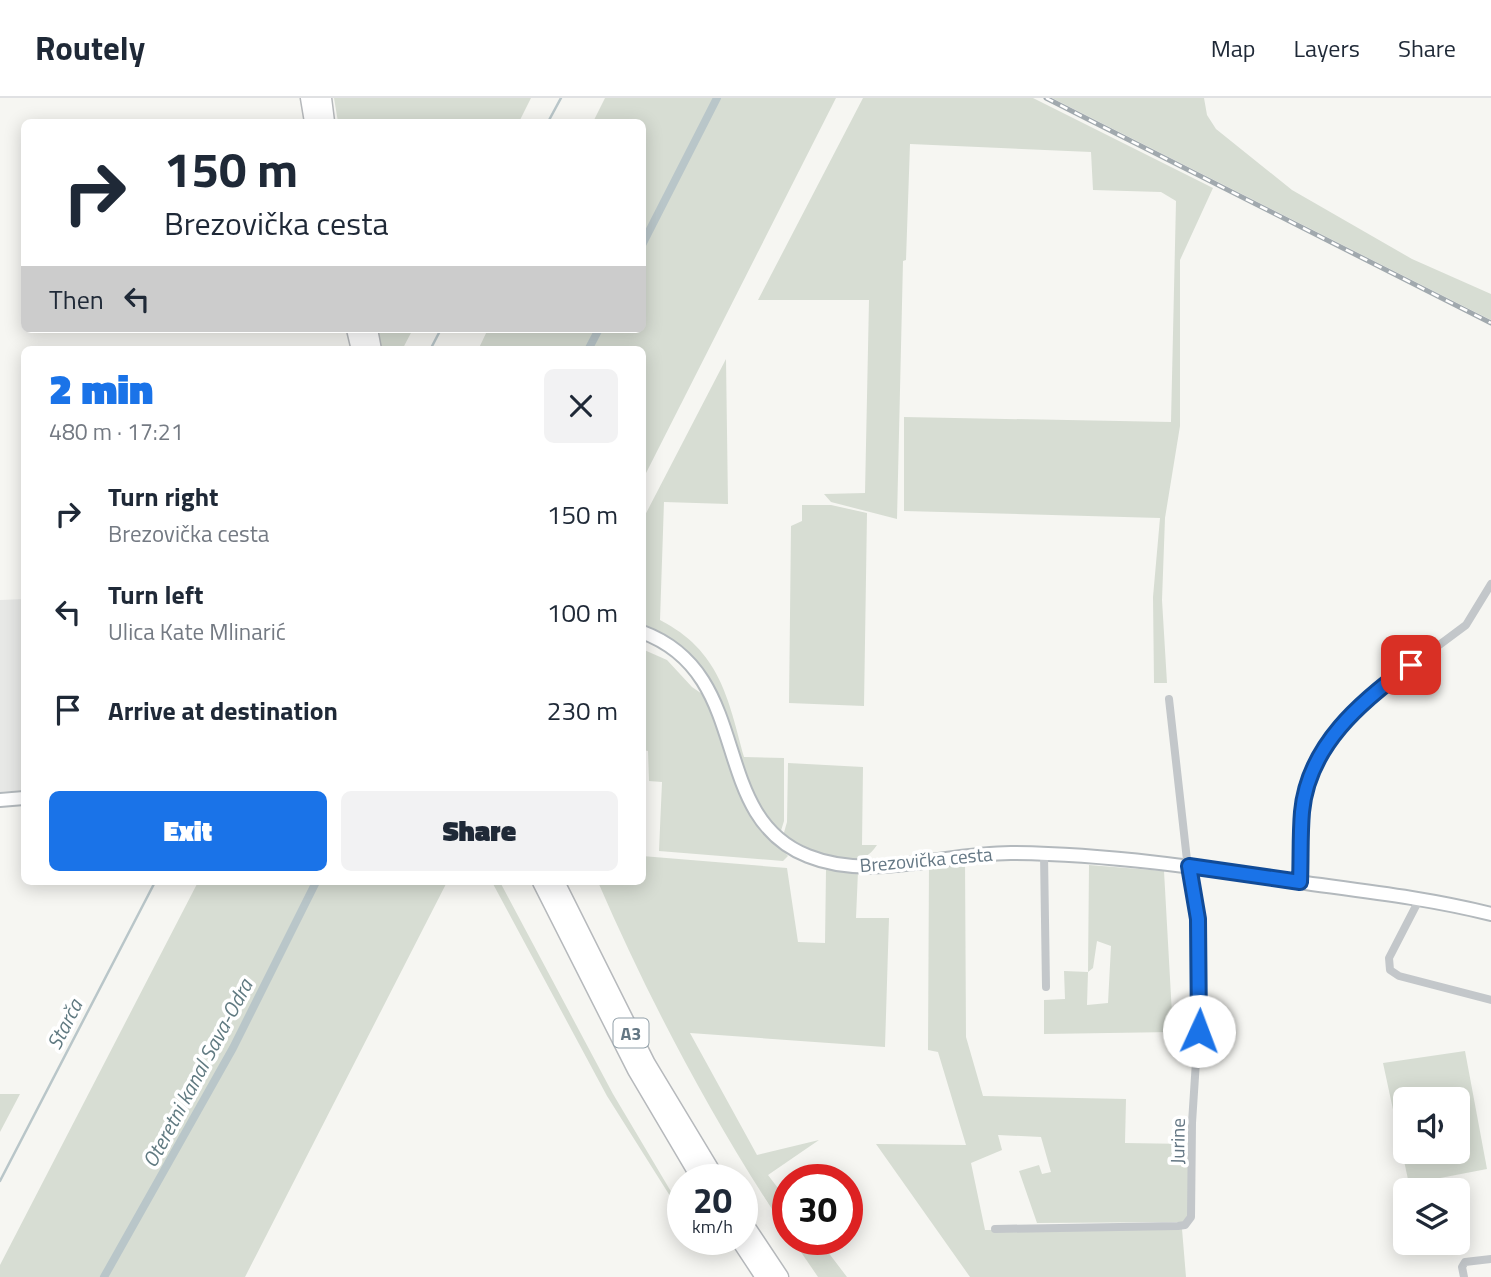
<!DOCTYPE html>
<html lang="en">
<head>
<meta charset="utf-8">
<style>
	body { margin:0; font-family:"Titillium Web",sans-serif; background:#f2f2f3; color:#1f2937; height:100vh; display:flex; flex-direction:column; font-size:26px; white-space:nowrap }
	* { box-sizing:border-box; margin:0 }
	p { font-size:23px; color:#747a83 }
	.icon { flex:none; width:38px; height:38px; fill:none; stroke:currentColor; stroke-width:2; stroke-linecap:round; stroke-linejoin:round }
	.map { position:relative; flex:1; overflow:hidden }
	.details { position:absolute; left:21px; top:248px; width:625px; height:539px; display:flex; flex-direction:column; background:#fff; border-radius:10px; box-shadow:0 4px 18px #0003 }
	.details>* { flex:none }
	.banner { position:absolute; left:21px; top:21px; width:625px; height:214px; border-radius:10px; box-shadow:0 4px 18px #0003; background:#fff; color:#1f2937; overflow:hidden }
	.buttons { position:absolute; left:1393px; top:989px; display:grid; gap:14px }
	.buttons a { display:grid; place-items:center; width:77px; height:77px; border-radius:10px; background:#fff; box-shadow:0 4px 18px #0003; font-size:35px }
	.speed { position:absolute; left:667px; top:1066px; display:flex; gap:14px; font-size:35px; font-weight:700; text-align:center }
	.speed>* { display:grid; place-content:center; width:91px; height:91px; border-radius:50%; background:#fff; box-shadow:0 4px 18px #0003; line-height:1 }
	.speed small { font-size:18px; font-weight:400 }
	.speed .limit { border:10px solid #d22; background:#fff; color:#111 }
	.pin { position:absolute; display:grid; place-items:center; width:60px; height:60px; color:#fff; margin:-30px; border-radius:14px; box-shadow:0 4px 10px #0006 }
	.me { position:absolute; width:77px; margin:-38px; rotate:2deg; stroke-linejoin:round; filter:drop-shadow(0 0 5px #0008) }
	.turn { display:flex; align-items:center; gap:24px; height:147px; padding:0 28px; font-size:32px }
	.turn .icon { width:91px; height:91px; stroke-width:2.5 }
	.turn b { display:block; font-size:49px; line-height:60px }
	.then { display:flex; align-items:center; height:66px; padding:0 28px; background:#0003; gap:14px; font-size:26px }
	.round { display:grid; place-items:center; flex:none; width:74px; height:74px; border-radius:10px; background:#f2f2f3 }
	.headline { display:flex; align-items:center; justify-content:space-between; height:119px; padding:0 28px }
	h1 { font-size:42px; font-weight:800; line-height:52px; color:#1a73e8 }
	.button { display:flex; gap:14px; margin-top:auto; padding:14px 28px }
	.button a { flex:1; height:80px; border-radius:10px; background:#1a73e8; color:#fff; font-size:28px; font-weight:800; line-height:80px; text-align:center }
	.button a+a { background:#f2f2f3; color:#1f2937 }
	ul { padding:0; list-style:none }
	li { display:flex; align-items:center; gap:21px; height:98px; padding:0 28px }
	li div { flex:1 }
	li b { display:block; font-size:26px }
	li em { font-style:normal }
	header { display:flex; align-items:center; gap:42px; box-sizing:border-box; height:98px; padding:0 35px; background:#fff; border-bottom:2px solid #e0e1e3 }
	header strong { font-size:33px }
	nav { display:flex; gap:38px; margin-inline-start:auto; font-size:24px }
	.map>svg:first-child { display:block }
	.built { fill:#e7e8e6 }
	.green { fill:#d7ddd3; fill-rule:evenodd }
	.lines { fill:none; stroke-linecap:round; stroke-linejoin:round }
	.stream { stroke:#b9c6c9; stroke-width:2.5 }
	.canal { stroke:#b9c6c9; stroke-width:8 }
	.secondary-casing { stroke:#b3b9bd; stroke-width:16 }
	.motorway-casing { stroke:#b6b9bc; stroke-width:19 }
	.minor { stroke:#c3c7ca; stroke-width:8 }
	.secondary { stroke:#fff; stroke-width:12 }
	.motorway { stroke:#fff; stroke-width:16 }
	.rail-casing { stroke:#a1a9ae; stroke-width:5 }
	.rail { stroke:#fff; stroke-width:2.5; stroke-dasharray:8; stroke-linecap:butt }
	.route-casing { stroke:#114b97; stroke-width:18 }
	.route { stroke:#1a73e8; stroke-width:12 }
	.labels { text-anchor:middle; dominant-baseline:central; stroke-width:7; stroke-linejoin:round; paint-order:stroke }
	.shield { fill:#fff; stroke:#92a0a9; stroke-width:2 }
	.shield-label { font-size:18px; font-weight:bold; fill:#647784 }
	.street-label { font-size:19px; fill:#647784; stroke:#fff }
	.water-label { font-size:21px; font-style:italic; fill:#607a81; stroke:#fff }
</style>
</head>
<body>
<header>
<strong>Routely</strong>
<nav><a>Map</a><a>Layers</a><a>Share</a></nav>
</header>
<div class="map">
<svg width="1491" height="1179" viewBox="0 0 1491 1179">
	<rect width="100%" height="100%" fill="#f6f6f2"/>
	<!-- built -->
	<path class="built" d="M24 501V692L0 694V502Z"/>
	<!-- green -->
	<path class="green" d="M334 0H531L519 24H338Z
		M605 0H836L642 383V252H478L488 231H642V24H593Z
		M863 0H1033L1213 90 1180 162V328L1165 420 1162 502 1167 585H1154L1153 499 1160 420 904 413V319L1171 324 1176 103 1161 94 1093 92 1091 54 910 46 906 162 903 163 897 421 831 404 824 396 865 395 869 202H758Z
		M1052 0H1204L1207 17 1216 31 1292 92 1412 161 1491 196V222Z
		M378 231H413L402 252H382Z
		M726 261 728 406 664 404 660 522C720 553 728 600 744 659L784 660V723L780 736C774 728 765 720 760 711 748 694 742 671 737 651 721 596 698 550 642 528V423Z
		M802 407H831L867 415 864 608 789 605 791 428 802 423Z
		M642 551 667 562 692 589 708 600 748 712 788 758 783 763 659 753 662 684 649 683 648 653 642 652Z
		M788 665 863 669 862 747H877C855 781 810 752 783 738L787 724Z
		M642 758 787 770 798 844 825 845 826 772 858 773 856 820H889L885 949 690 935 757 1057 819 1042 768 1077 787 1102V1134C713 1023 651 906 598 784H642Z
		M965 761 966 939 983 998 1126 1001 1125 1045 1189 1046 1190 1114 1184 1124 1037 1125 1019 1073 1039 1067 1042 1076 1051 1074 1041 1039 998 1037 1002 1052 971 1065 985 1132 1182 1131 1186 1179H970L876 1046 966 1047 938 954 928 952 929 766Z
		M1089 767 1164 773 1173 934 1044 936V902L1065 901 1064 873 1088 874ZM1097 843 1111 848 1108 905 1087 907 1088 874 1093 870Z
		M198 784H447L245 1179H0V1167Z
		M492 784H500L613 996 682 1112V1117L607 998Z
		M1465 953 1487 1071 1409 1086 1383 965ZM1405 1001H1458V1054H1405Z
		M0 996H20L0 1034Z
		M792 1141H818L847 1179H818Z"/>
	<g class="lines">
		<!-- stream -->
		<path class="stream" d="M548 24 561 0
			M430 252 441 231
			M0 1083 155 784"/>
		<!-- canal -->
		<path class="canal" d="M642 147 717 0
			M588 252 599 231
			M104 1179 233 950 316 784"/>
		<!-- secondary casing -->
		<g class="secondary-casing">
			<path id="secondary" d="M642 534C756 576 706 718 808 758 872 784 947 754 1013 755 1108 756 1203 770 1298 784 1363 793 1427 800 1491 816
				M0 702 24 700"/>
		</g>
		<!-- motorway casing -->
		<g class="motorway-casing">
			<path id="motorway" d="M309 0 313 24
				M323 0 326 24
				M355 231 360 252
				M369 231 373 252
				M541 784 636 972 701 1082
				M556 784 647 966 717 1082
				M742 1122 780 1179
				M739 1141 764 1179"/>
		</g>
		<!-- minor -->
		<path class="minor" d="M1044 756 1046 889
			M1300 784 1302 712 1307 690 1331 640 1368 600 1466 527 1491 486
			M1420 800 1389 860 1390 872 1399 878 1491 902
			M995 1131 1178 1128 1185 1127 1191 1119 1192 1025 1201 886 1198 821 1187 762 1169 601
			M1464 1179 1462 1169 1465 1164 1491 1161"/>
		<!-- secondary -->
		<use href="#secondary" class="secondary"/>
		<!-- motorway -->
		<use href="#motorway" class="motorway"/>
		<!-- rail casing -->
		<g class="rail-casing">
			<path id="rail" d="M1046 0 1491 225"/>
		</g>
		<!-- rail -->
		<use href="#rail" class="rail"/>
	</g>
	<g class="lines">
		<!-- route casing -->
		<g class="route-casing">
			<path id="route" d="M1199 933 1198 821 1189 768 1300 784C1301 761 1300 737 1302 714 1308 648 1361 603 1411 567"/>
		</g>
		<!-- route -->
		<use href="#route" class="route"/>
	</g>
	<g class="labels">
		<!-- shield labels -->
		<rect class="shield" x="613.5" y="920.5" width="35" height="29" rx="5"/>
		<g class="shield-label">
			<text x="631" y="935">A3</text>
		</g>
		<!-- street labels -->
		<g class="street-label">
			<text transform="translate(926 761) rotate(-5)">Brezovička cesta</text>
			<text transform="translate(1177 1043) rotate(-89)">Jurine</text>
		</g>
		<!-- water labels -->
		<g class="water-label">
			<text transform="translate(64 926) rotate(-63)">Starča</text>
			<text transform="translate(197 975) rotate(-62)">Oteretni kanal Sava-Odra</text>
		</g>
	</g>
</svg>
<div class="buttons">
<a><svg class="icon" aria-label="sound" viewBox="0 0 24 24"><path d="M4 9h4l5-4v14l-5-4H4zM17 9q2 3 0 6"/></svg></a>
<a><svg class="icon" aria-label="layers" viewBox="0 0 24 24"><path d="M12 4l9 5-9 5-9-5zM3 14l9 5 9-5"/></svg></a>
</div>
<div class="speed"><div>20<small>km/h</small></div><div class="limit">30</div></div>
<div class="pin" style="left:1411px;top:567px;background:#d93025"><svg class="icon" aria-label="arrive" viewBox="0 0 24 24"><path d="M6 21V4h12l-3 4 3 4H6"/></svg></div>
<svg class="me" style="left:1199px;top:933px" viewBox="-20 -20 40 40"><circle r="19" fill="#fff"/><path d="M0-13L10 11 0 6-10 11z" fill="#1a73e8"/></svg>
<div class="banner">
<div class="turn"><svg class="icon" aria-label="right" viewBox="0 0 24 24"><path d="M7 20v-9h11M14 6l5 5-5 5"/></svg><div><b>150 m</b>Brezovička cesta</div></div>
<div class="then">Then<svg class="icon" aria-label="left" viewBox="0 0 24 24"><path d="M17 20v-9H6M10 6l-5 5 5 5"/></svg></div>
</div>
<section class="details">
<div class="headline"><div><h1>2 min</h1><p>480 m · 17:21</p></div><a class="round"><svg class="icon" aria-label="close" viewBox="0 0 24 24"><path d="M6 6l12 12M18 6L6 18"/></svg></a></div>
<ul>
<li><svg class="icon" aria-label="right" viewBox="0 0 24 24"><path d="M7 20v-9h11M14 6l5 5-5 5"/></svg><div><b>Turn right</b><p>Brezovička cesta</p></div><em>150 m</em></li>
<li><svg class="icon" aria-label="left" viewBox="0 0 24 24"><path d="M17 20v-9H6M10 6l-5 5 5 5"/></svg><div><b>Turn left</b><p>Ulica Kate Mlinarić</p></div><em>100 m</em></li>
<li><svg class="icon" aria-label="arrive" viewBox="0 0 24 24"><path d="M6 21V4h12l-3 4 3 4H6"/></svg><div><b>Arrive at destination</b></div><em>230 m</em></li>
</ul>
<div class="button"><a>Exit</a><a>Share</a></div>
</section>
</div>
</body>
</html>
